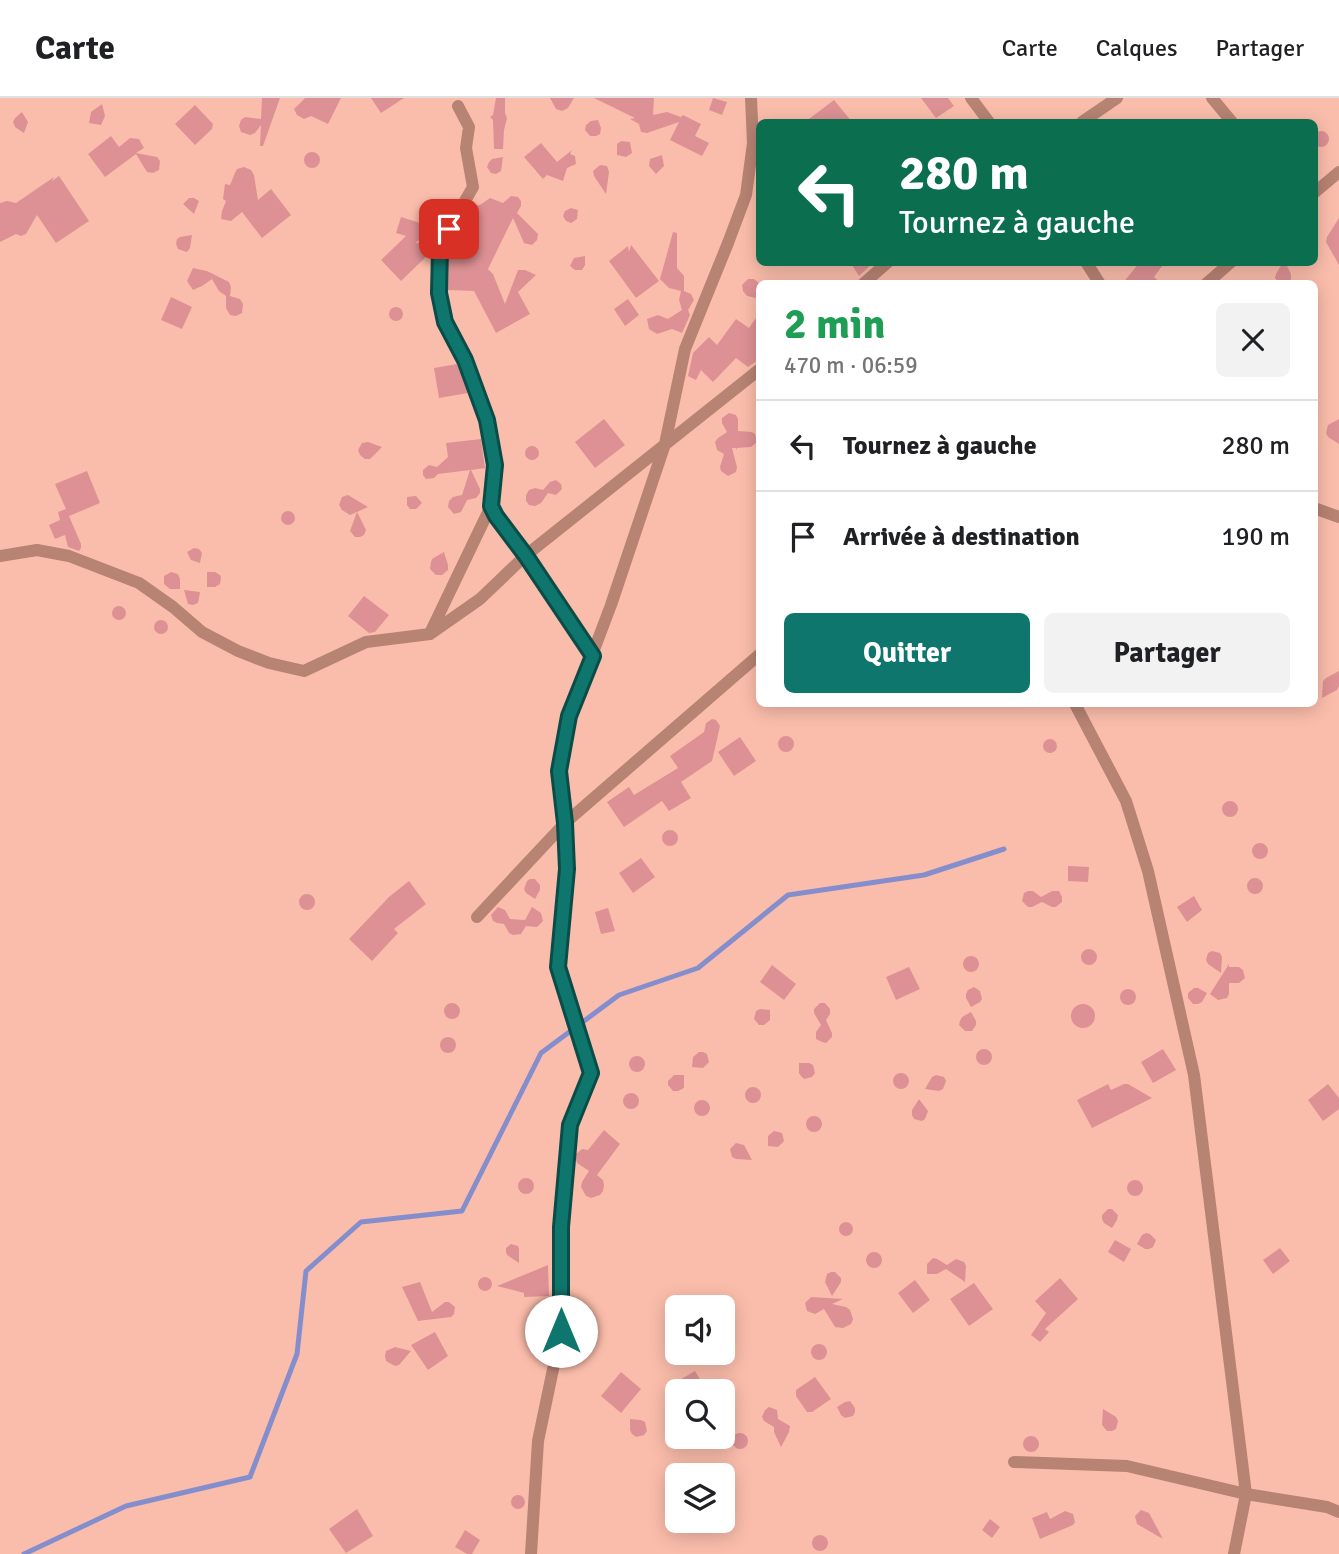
<!DOCTYPE html>
<html lang="fr">
<head>
<meta charset="utf-8">
<style>
	body { margin:0; font-family:Signika,sans-serif; background:#f2f2f2; color:#202124; height:100vh; display:flex; flex-direction:column; font-size:26px; white-space:nowrap }
	* { box-sizing:border-box; margin:0 }
	p { font-size:23px; color:#757577 }
	.icon { flex:none; width:38px; height:38px; fill:none; stroke:currentColor; stroke-width:2; stroke-linecap:round; stroke-linejoin:round }
	.map { position:relative; flex:1; overflow:hidden }
	.drawer { position:absolute; left:756px; top:182px; width:562px; height:427px; display:flex; flex-direction:column; background:#fff; border-radius:10px; box-shadow:0 4px 18px #0003 }
	.drawer>* { flex:none }
	.hud { position:absolute; left:756px; top:21px; width:562px; height:147px; border-radius:10px; box-shadow:0 4px 18px #0003; background:#0b6e4f; color:#fff; overflow:hidden }
	.fabs { position:absolute; left:665px; top:1197px; display:grid; gap:14px }
	.fabs a { display:grid; place-items:center; width:70px; height:70px; border-radius:10px; background:#fff; box-shadow:0 4px 18px #0003; font-size:35px }
	.pin { position:absolute; display:grid; place-items:center; width:60px; height:60px; color:#fff; margin:-30px; border-radius:14px; box-shadow:0 4px 10px #0006 }
	.me { position:absolute; width:77px; margin:-38px; rotate:0deg; stroke-linejoin:round; filter:drop-shadow(0 0 5px #0008) }
	.turn { display:flex; align-items:center; gap:24px; height:147px; padding:0 28px; font-size:32px }
	.turn .icon { width:91px; height:91px; stroke-width:2.5 }
	.turn b { display:block; font-size:49px; line-height:60px }
	.round { display:grid; place-items:center; flex:none; width:74px; height:74px; border-radius:10px; background:#f2f2f2 }
	.overview { display:flex; align-items:center; justify-content:space-between; height:119px; padding:0 28px }
	h1 { font-size:42px; font-weight:700; line-height:52px; color:#1e9e55 }
	.cta { display:flex; gap:14px; margin-top:auto; padding:14px 28px }
	.cta a { flex:1; height:80px; border-radius:10px; background:#0f766e; color:#fff; font-size:28px; font-weight:700; line-height:80px; text-align:center }
	.cta a+a { background:#f2f2f2; color:#202124 }
	ul { padding:0; list-style:none }
	li { display:flex; align-items:center; gap:21px; height:91px; padding:0 28px; border-top:2px solid #e0e0e0 }
	li div { flex:1 }
	li b { display:block; font-size:26px }
	li em { font-style:normal }
	header { display:flex; align-items:center; gap:42px; box-sizing:border-box; height:98px; padding:0 35px; background:#fff; border-bottom:2px solid #e0e0e0 }
	header strong { font-size:33px }
	nav { display:flex; gap:38px; margin-inline-start:auto; font-size:24px }
	.map>svg:first-child { display:block }
	.lines { fill:none; stroke-linecap:round; stroke-linejoin:round }
	.stream { stroke:#858ecc; stroke-width:5 }
	.building { fill:#de9194 }
	.minor { stroke:#b78373; stroke-width:12 }
	.route-casing { stroke:#0a4d48; stroke-width:18 }
	.route { stroke:#0f766e; stroke-width:12 }
</style>
</head>
<body>
<header>
<strong>Carte</strong>
<nav><a>Carte</a><a>Calques</a><a>Partager</a></nav>
</header>
<div class="map">
<svg width="1339" height="1456" viewBox="0 0 1339 1456">
	<rect width="100%" height="100%" fill="#fbbdab"/>
	<g class="lines">
		<!-- stream -->
		<path class="stream" d="M24 1456 126 1408 250 1379 297 1256 306 1173 361 1124 462 1113 541 955 619 897 698 870 788 797 924 777 1004 751"/>
	</g>
	<!-- building -->
	<path class="building" d="M262 0H280L263 48H260L261 27 255 35 250 37 241 34 239 28 241 22 245 19 261 21Z
		M305 0H341L328 26 311 18 304 21 297 17 294 11Z
		M371 0H404L381 15Z
		M496 0H505V15L507 20 504 32 503 51H494L493 22 490 19 493 17Z
		M550 0H574L568 10 562 13 556 11Z
		M594 0H654L653 17 667 14 681 19 683 17 701 26 695 38 709 45 702 58 670 42 679 24 647 35 641 34 639 26 630 21 635 20Z
		M713 0 727 4 722 17 709 12Z
		M921 0H948L954 8 936 20Z
		M834 2 852 24H805Z
		M102 6 105 18 101 27 89 25 91 14Z
		M195 7 213 26 212 31 195 47 175 26Z
		M22 14 28 24 24 35 15 29 13 24 15 20Z
		M598 22 601 30 600 36 596 38H590L585 32 586 27 591 23Z
		M1313 41a8 8 0 1 1 16 0a8 8 0 1 1-16 0Z
		M111 38 119 49 130 40 139 41 144 50 136 55 157 59 160 63 159 72 153 75 147 74 136 56 105 79 88 56Z
		M621 43 630 44 632 55 626 59 617 57V46Z
		M541 45 557 64 572 52 570 56 575 58 576 66 567 70 563 83 547 77 543 81 524 59Z
		M304 62a8 8 0 1 1 16 0a8 8 0 1 1-16 0Z
		M662 57 664 68 656 76 649 68 650 61Z
		M503 59 501 73 496 76 491 75 487 69 489 64 492 61Z
		M600 67 607 68 609 74 606 96 594 78 593 73Z
		M244 69 251 72 254 77 258 102 271 91 291 117 262 140 242 114 231 123 221 121 222 113 226 103 223 101 225 86 230 87 235 75 237 71Z
		M59 78 89 123 56 145 37 117 26 136 21 138 16 136 0 144V105L7 103 16 105 54 79 52 83Z
		M511 98 518 99 521 103V108L517 115 538 136 537 142 532 147 524 145 513 120 488 171 493 176 505 206 518 172H525L536 177 518 194 530 216 496 235 474 193 448 192 449 155 452 146H475L476 120 467 116 473 107H480L490 100 503 105Z
		M189 100H194L199 103 194 116 183 106Z
		M436 108 444 111 448 115 442 126 415 145H434L431 154 401 183 381 162 406 138 396 135 401 119 427 127 430 114Z
		M571 110 578 112 577 121 571 125 566 123 563 118 565 113Z
		M1339 120V167L1326 144 1327 139Z
		M673 134 677 135V170L684 178V193L691 196 694 202 688 212 690 217 682 235 672 231 657 236 649 231 647 221 658 217 668 221 682 212 679 202 681 193 669 190 660 181Z
		M192 137 190 150 187 154 178 151 176 146 177 141 180 139Z
		M631 147 659 183 636 200 609 163 628 148 629 154Z
		M585 158V167L582 172H575L570 168 574 160Z
		M850 164H874L859 178Z
		M1140 164H1165L1154 179 1162 186H1122Z
		M1283 164H1285L1291 176V181L1288 186H1280L1275 180 1276 176Z
		M193 170 207 173 229 184 231 189 230 198 240 201 243 206 242 215 236 218 230 217 226 210V198L219 193 212 181 202 188 193 192 187 183Z
		M748 181H754L760 186V201L747 198 743 193 742 187Z
		M171 199 192 209 182 231 161 222Z
		M628 201 639 217 625 228 614 211Z
		M389 216a7 7 0 1 1 14 0a7 7 0 1 1-14 0Z
		M760 214 758 262 748 269 736 260 713 284 701 272 696 282 688 278 693 255 709 239 717 247 736 221 749 230Z
		M457 266 468 295 439 300 434 270Z
		M729 315 736 317 738 321V333L752 334 755 336 757 344 751 349 737 350V352L736 350H732L737 369 736 374 728 378 721 373 720 369 724 356 717 352 715 344 718 340 727 334 722 325V320Z
		M604 321 625 347 595 370 575 344Z
		M1339 321V346L1328 339 1326 335 1328 327Z
		M481 341 485 370 471 372 480 391V395L476 400 467 402 461 414 454 416 448 409 449 403 453 399 462 397 470 372 438 376 434 380 426 381 423 377V372L429 367 437 369 448 359 446 345Z
		M368 344 382 349 370 361H365L360 357 358 352 362 345Z
		M525 355a7 7 0 1 1 14 0a7 7 0 1 1-14 0Z
		M87 373 100 405 69 418 55 386Z
		M556 382 561 386 562 391 556 397 548 395 541 405 535 408 529 407 526 403V397L529 392 535 390 543 392 550 384Z
		M348 397 368 409 357 414 366 432 364 437 360 439H355L350 433 357 414 350 417 342 412 339 407 342 399Z
		M416 398 422 405 416 411H410L407 407V399Z
		M66 411 81 446V450L79 453 68 449 65 437 55 441 49 427 60 422 58 414Z
		M281 420a7 7 0 1 1 14 0a7 7 0 1 1-14 0Z
		M194 450 199 451 202 455 200 465 191 462 187 454Z
		M444 454 448 467V472L442 477H436L430 471 431 464 432 461Z
		M171 474 178 476 180 481V491H170L164 486V478Z
		M207 474H215L220 477 221 480 220 486 215 489H207Z
		M184 492 200 494 198 505 193 507 188 506Z
		M364 498 389 517 375 534 369 535 348 518Z
		M112 515a7 7 0 1 1 14 0a7 7 0 1 1-14 0Z
		M154 529a7 7 0 1 1 14 0a7 7 0 1 1-14 0Z
		M1339 573V588L1337 592 1322 600 1323 583 1326 580Z
		M712 621 716 622 720 628 712 663 681 684 691 700 669 713 662 703 624 729 607 704 629 689 634 697 678 670 670 658 704 634 706 625Z
		M778 646a8 8 0 1 1 16 0a8 8 0 1 1-16 0Z
		M740 639 756 663 734 678 718 654Z
		M1043 648a7 7 0 1 1 14 0a7 7 0 1 1-14 0Z
		M1222 711a8 8 0 1 1 16 0a8 8 0 1 1-16 0Z
		M662 740a8 8 0 1 1 16 0a8 8 0 1 1-16 0Z
		M1252 753a8 8 0 1 1 16 0a8 8 0 1 1-16 0Z
		M641 760 655 779 633 795 619 775Z
		M1068 768 1089 769 1088 784 1068 783Z
		M1247 788a8 8 0 1 1 16 0a8 8 0 1 1-16 0Z
		M530 781H535L540 787V792L535 801 526 795 524 791 527 783Z
		M409 783 426 806 394 831 398 835 372 863 349 841 389 799Z
		M1028 793H1033L1041 799 1052 793H1059L1062 799V804L1056 809H1052L1042 804 1032 809H1028L1022 803 1024 795Z
		M299 804a8 8 0 1 1 16 0a8 8 0 1 1-16 0Z
		M1194 798 1202 812 1187 824 1177 809Z
		M498 809 505 812 510 821 525 822 532 809 541 815 543 823 537 829 526 828 521 836 513 837 509 835 504 826 497 825 493 823 491 817Z
		M608 810 615 833 601 836 595 814Z
		M1081 859a8 8 0 1 1 16 0a8 8 0 1 1-16 0Z
		M1212 853 1220 855 1222 859 1221 875 1208 866 1206 862 1208 855Z
		M963 866a8 8 0 1 1 16 0a8 8 0 1 1-16 0Z
		M1229 866V869H1239L1243 872 1245 880 1239 885H1229V896L1227 900 1218 902 1210 896Z
		M772 867 796 886 784 902 760 884Z
		M909 869 920 891 896 902 886 879Z
		M974 889 980 893 982 901 980 904 971 909 966 900V896L968 892Z
		M1194 890H1198L1207 895 1202 904 1198 906H1193L1188 900V895Z
		M1120 899a8 8 0 1 1 16 0a8 8 0 1 1-16 0Z
		M444 913a8 8 0 1 1 16 0a8 8 0 1 1-16 0Z
		M820 905H825L830 911V916L826 922 832 935V939L826 945 822 944 816 941V934L821 927 814 915V911Z
		M1071 918a12 12 0 1 1 24 0a12 12 0 1 1-24 0Z
		M760 911 770 912V922L764 927H759L754 921 756 913Z
		M971 914 976 923V927L972 933H965L959 927 960 923 962 919Z
		M440 947a8 8 0 1 1 16 0a8 8 0 1 1-16 0Z
		M976 959a8 8 0 1 1 16 0a8 8 0 1 1-16 0Z
		M1163 951 1176 972 1153 985 1141 964Z
		M699 954H703L707 956 709 964 703 970 692 969 693 959Z
		M629 966a8 8 0 1 1 16 0a8 8 0 1 1-16 0Z
		M799 965H809L813 967 815 975 812 979 804 981 801 978 799 975Z
		M893 983a8 8 0 1 1 16 0a8 8 0 1 1-16 0Z
		M674 977H684V990L678 993H673L668 987V983Z
		M936 977 944 979 946 983 943 991 939 993 925 991 932 979Z
		M1108 986 1111 992 1124 986H1128L1152 1000 1092 1030 1077 1002Z
		M1328 986 1339 1000V1011L1323 1023 1308 1002Z
		M745 997a8 8 0 1 1 16 0a8 8 0 1 1-16 0Z
		M623 1003a8 8 0 1 1 16 0a8 8 0 1 1-16 0Z
		M919 1001 928 1013 925 1021 922 1023 914 1021 912 1017V1012Z
		M694 1010a8 8 0 1 1 16 0a8 8 0 1 1-16 0Z
		M806 1026a8 8 0 1 1 16 0a8 8 0 1 1-16 0Z
		M604 1032 620 1046 597 1077 603 1082 604 1087 603 1093 600 1097 591 1100 586 1098 581 1089 582 1084 589 1073 577 1065 576 1062V1056L582 1051 588 1052Z
		M774 1033 782 1035 784 1043 778 1049 768 1048V1038Z
		M736 1045 744 1047 752 1062 736 1061 732 1059 730 1051Z
		M518 1088a8 8 0 1 1 16 0a8 8 0 1 1-16 0Z
		M1127 1090a8 8 0 1 1 16 0a8 8 0 1 1-16 0Z
		M1108 1111H1112L1118 1117 1117 1122 1112 1130 1104 1125 1102 1121V1117Z
		M839 1131a7 7 0 1 1 14 0a7 7 0 1 1-14 0Z
		M1146 1135 1150 1136 1156 1142 1153 1149 1149 1151H1145L1137 1146 1142 1137Z
		M1115 1142 1131 1151 1124 1164 1108 1154Z
		M511 1146 518 1148 519 1151V1165L507 1157 506 1154V1150Z
		M1280 1150 1290 1163 1273 1176 1263 1162Z
		M866 1162a8 8 0 1 1 16 0a8 8 0 1 1-16 0Z
		M933 1160 937 1161 947 1167 956 1161 964 1164 966 1168 965 1184 946 1171 937 1176H927V1166Z
		M548 1167 549 1198 524 1199V1195L497 1188Z
		M831 1174H835L841 1180V1184L832 1198 825 1184 827 1176Z
		M478 1186a7 7 0 1 1 14 0a7 7 0 1 1-14 0Z
		M1060 1180 1078 1201 1045 1231 1049 1234 1040 1244 1031 1237 1046 1215 1035 1203Z
		M915 1182 930 1202 913 1215 898 1195Z
		M420 1184 432 1214 445 1204H449L455 1209 454 1216 451 1219 418 1223 402 1189Z
		M974 1185 993 1211 969 1228 950 1201Z
		M811 1199 843 1201 832 1206 846 1209 850 1212 853 1221 851 1226 843 1230 835 1229 824 1211 815 1216 807 1213 805 1205Z
		M435 1234 448 1258 428 1272 411 1247Z
		M811 1254a8 8 0 1 1 16 0a8 8 0 1 1-16 0Z
		M395 1249 411 1253 399 1267 395 1268 386 1263 385 1258 386 1253Z
		M695 1273 707 1293H682L676 1284Z
		M621 1274 641 1291 621 1315 601 1298Z
		M815 1279 831 1301 812 1314H807L796 1298V1292Z
		M850 1303 855 1310V1314L853 1318 845 1320 841 1317 837 1309 845 1304Z
		M769 1309 777 1312 778 1321 790 1328 789 1334 781 1349 774 1334V1329L764 1323 762 1319 765 1312Z
		M1103 1311 1116 1319 1118 1323 1116 1331 1112 1333H1107L1102 1327Z
		M630 1321 641 1322 645 1324 647 1333 644 1337 636 1339 632 1336 630 1332Z
		M732 1343a8 8 0 1 1 16 0a8 8 0 1 1-16 0Z
		M1023 1346a8 8 0 1 1 16 0a8 8 0 1 1-16 0Z
		M511 1404a7 7 0 1 1 14 0a7 7 0 1 1-14 0Z
		M357 1411 373 1438 346 1455 329 1431Z
		M1141 1412 1149 1415 1163 1441 1137 1426 1135 1418Z
		M1065 1413 1073 1416 1075 1424 1073 1427 1040 1441 1032 1420 1047 1414 1050 1421Z
		M990 1421 1000 1429 992 1440 982 1432Z
		M465 1432 480 1442 472 1456H467L455 1449Z
		M812 1445a8 8 0 1 1 16 0a8 8 0 1 1-16 0Z"/>
	<g class="lines">
		<!-- minor -->
		<path class="minor" d="M971 0 989 24
			M1212 0 1232 24
			M458 8 469 29 466 50 473 89 449 131 440 153 439 195 445 224 465 262 487 322 494 367 491 408 496 418 525 458 593 558
			M1082 24 1117 0
			M1314 95 1339 74
			M1086 164 1100 186
			M863 186 888 164
			M1206 186 1231 164
			M1314 410 1339 419
			M0 458 37 452 69 458 139 485 173 509 202 534 238 553 269 565 304 573 366 544 430 536 480 501 525 458 760 271
			M431 533 491 408
			M1075 606 1126 703 1148 773 1194 977 1246 1396 1234 1456
			M477 819 565 725 760 556
			M1014 1364 1127 1368 1246 1396 1327 1409 1339 1414
			M531 1456 538 1343 561 1233V1129L570 1027 591 975 558 869 567 771 565 725 559 673 569 618 611 507 665 346 685 251 728 145 746 97 753 45 751 0"/>
	</g>
	<g class="lines">
		<!-- route casing -->
		<g class="route-casing">
			<path id="route" d="M449 131 440 153 439 195 445 224 465 262 487 322 495 367 491 408 496 418 526 458 593 558 569 618 559 673 565 725 567 771 558 869 591 975 570 1027 561 1129V1233"/>
		</g>
		<!-- route -->
		<use href="#route" class="route"/>
	</g>
</svg>
<div class="fabs">
<a><svg class="icon" aria-label="sound" viewBox="0 0 24 24"><path d="M4 9h4l5-4v14l-5-4H4zM17 9q2 3 0 6"/></svg></a>
<a><svg class="icon" aria-label="search" viewBox="0 0 24 24"><circle cx="10" cy="10" r="6"/><path d="M15 15l6 6"/></svg></a>
<a><svg class="icon" aria-label="layers" viewBox="0 0 24 24"><path d="M12 4l9 5-9 5-9-5zM3 14l9 5 9-5"/></svg></a>
</div>
<div class="pin" style="left:449px;top:131px;background:#d93025"><svg class="icon" aria-label="arrive" viewBox="0 0 24 24"><path d="M6 21V4h12l-3 4 3 4H6"/></svg></div>
<svg class="me" style="left:561px;top:1233px" viewBox="-20 -20 40 40"><circle r="19" fill="#fff"/><path d="M0-13L10 11 0 6-10 11z" fill="#0f766e"/></svg>
<div class="hud">
<div class="turn"><svg class="icon" aria-label="left" viewBox="0 0 24 24"><path d="M17 20v-9H6M10 6l-5 5 5 5"/></svg><div><b>280 m</b>Tournez à gauche</div></div>
</div>
<section class="drawer">
<div class="overview"><div><h1>2 min</h1><p>470 m · 06:59</p></div><a class="round"><svg class="icon" aria-label="close" viewBox="0 0 24 24"><path d="M6 6l12 12M18 6L6 18"/></svg></a></div>
<ul>
<li><svg class="icon" aria-label="left" viewBox="0 0 24 24"><path d="M17 20v-9H6M10 6l-5 5 5 5"/></svg><div><b>Tournez à gauche</b></div><em>280 m</em></li>
<li><svg class="icon" aria-label="arrive" viewBox="0 0 24 24"><path d="M6 21V4h12l-3 4 3 4H6"/></svg><div><b>Arrivée à destination</b></div><em>190 m</em></li>
</ul>
<div class="cta"><a>Quitter</a><a>Partager</a></div>
</section>
</div>
</body>
</html>
